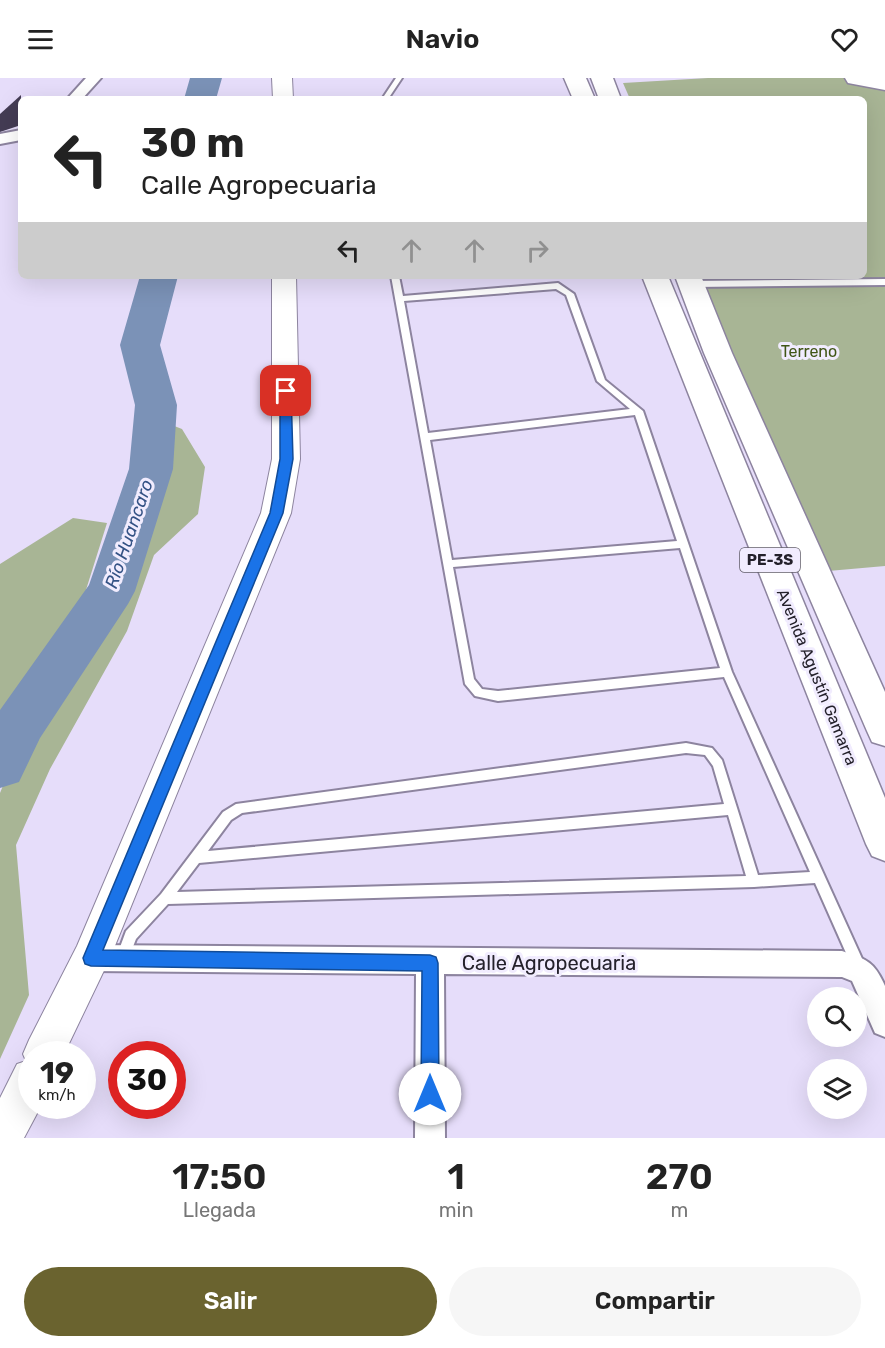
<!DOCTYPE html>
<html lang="es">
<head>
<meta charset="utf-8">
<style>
	body { margin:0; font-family:Rubik,sans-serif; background:#f6f6f6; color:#222; height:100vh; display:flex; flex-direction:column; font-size:22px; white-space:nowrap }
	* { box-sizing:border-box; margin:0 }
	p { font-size:20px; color:#767676 }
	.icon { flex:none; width:33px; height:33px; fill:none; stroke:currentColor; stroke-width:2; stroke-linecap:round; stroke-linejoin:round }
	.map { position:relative; height:1060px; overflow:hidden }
	.drawer { display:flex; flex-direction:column; background:#fff; flex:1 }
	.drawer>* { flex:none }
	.hud { position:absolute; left:18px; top:18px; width:849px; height:183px; border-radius:9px; box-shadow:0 6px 24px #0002; background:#fff; color:#222; overflow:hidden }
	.fabs { position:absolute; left:807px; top:909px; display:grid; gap:12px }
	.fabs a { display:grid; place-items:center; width:60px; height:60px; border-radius:50%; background:#fff; box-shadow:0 6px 24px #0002; font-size:30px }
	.speed { position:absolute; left:18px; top:963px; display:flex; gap:12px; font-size:30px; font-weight:700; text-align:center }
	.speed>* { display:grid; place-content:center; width:78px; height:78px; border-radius:50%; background:#fff; box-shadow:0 6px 24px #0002; line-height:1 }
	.speed small { font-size:15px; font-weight:400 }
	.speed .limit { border:9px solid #d22; background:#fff; color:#111 }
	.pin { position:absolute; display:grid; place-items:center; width:51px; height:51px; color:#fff; margin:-26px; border-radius:12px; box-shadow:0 3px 9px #0006 }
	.me { position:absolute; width:66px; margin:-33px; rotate:0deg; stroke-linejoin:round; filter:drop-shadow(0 0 4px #0008) }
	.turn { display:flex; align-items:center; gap:21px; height:126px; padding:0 24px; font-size:27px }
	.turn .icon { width:78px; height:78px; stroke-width:2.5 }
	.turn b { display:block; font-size:42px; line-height:51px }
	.lanes { display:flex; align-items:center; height:57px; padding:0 24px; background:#0003; justify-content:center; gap:30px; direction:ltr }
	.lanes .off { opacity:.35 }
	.eta { display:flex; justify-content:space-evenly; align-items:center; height:102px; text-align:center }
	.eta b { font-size:36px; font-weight:600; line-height:42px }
	.primary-button { display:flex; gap:12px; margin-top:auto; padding:12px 24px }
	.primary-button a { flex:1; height:69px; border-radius:36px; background:#6a632f; color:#fff; font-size:24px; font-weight:600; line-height:69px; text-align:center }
	.primary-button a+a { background:#f6f6f6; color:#222 }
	header { display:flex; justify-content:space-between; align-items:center; height:78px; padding:0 24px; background:#fff; font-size:27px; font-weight:600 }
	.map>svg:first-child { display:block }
	.green { fill:#a8b595 }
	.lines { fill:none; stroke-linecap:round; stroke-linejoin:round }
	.river { fill:#7b92b7; fill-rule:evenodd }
	.building { fill:#443c54 }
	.lane-casing { stroke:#8d849f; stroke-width:4 }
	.street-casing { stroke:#8d849f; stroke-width:4 }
	.secondary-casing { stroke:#8d849f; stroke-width:2 }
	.highway-casing { stroke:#8d849f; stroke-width:3 }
	.lane { fill:#fff; fill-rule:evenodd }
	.street { fill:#fff; fill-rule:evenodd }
	.secondary { fill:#fff; fill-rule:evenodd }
	.highway { fill:#fff; fill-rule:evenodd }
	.route { fill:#1a73e8; stroke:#114b97; stroke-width:1.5 }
	.labels { text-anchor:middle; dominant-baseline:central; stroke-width:6; stroke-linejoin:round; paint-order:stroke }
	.shield { fill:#f1ecfe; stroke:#625e6a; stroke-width:1.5 }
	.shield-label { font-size:15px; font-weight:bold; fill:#24212b }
	.park-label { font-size:16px; fill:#405516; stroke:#f1ecfe }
	.street-label { font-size:16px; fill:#24212b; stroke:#f1ecfe }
	.water-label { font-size:18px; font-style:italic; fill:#345285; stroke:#f1ecfe }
	.near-street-label { font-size:20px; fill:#24212b; stroke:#f1ecfe }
</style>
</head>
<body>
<header><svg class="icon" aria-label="menu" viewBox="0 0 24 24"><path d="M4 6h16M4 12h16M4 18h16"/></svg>Navio<svg class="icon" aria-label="heart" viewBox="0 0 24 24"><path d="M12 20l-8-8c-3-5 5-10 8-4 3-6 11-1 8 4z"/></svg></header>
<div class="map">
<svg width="885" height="1060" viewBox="0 0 885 1060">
	<rect width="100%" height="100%" fill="#e6ddfa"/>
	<!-- green -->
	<path class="green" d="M708 0H846L885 6V488L817 494 700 198H864V21H630L623 5Z
		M164 344 182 351 205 389 198 436 154 477 127 553 50 691 16 767 29 917 0 981V715L19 668 133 494 164 393Z
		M73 440 107 445 85 515 0 645V486Z"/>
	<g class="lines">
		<!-- river -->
		<path class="river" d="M190 0H222L216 21H184Z
			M140 198H178L160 267 177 327 173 391 135 513 128 526 40 660 19 704 0 710V632L89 507 129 391 135 327 120 267Z"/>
	</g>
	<!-- building -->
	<path class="building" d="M21 17V47L0 54V36Z"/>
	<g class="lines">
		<!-- lane casing -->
		<g class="lane-casing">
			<path id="lane" d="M396 0H402L388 21H382Z
				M391 198H399L403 218 558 205 574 216 605 302 643 333 732 594 864 885 865 889 864 893 859 895 854 893 815 805 754 809 168 826 136 861 127 884 122 886 117 884 116 880 126 853 161 816 223 734 236 726 686 665 712 670 722 682 758 797 810 794 724 599 498 623 475 618 465 606ZM556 211 566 217 597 303 630 331 428 355 404 223ZM635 337 677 463 452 482 430 362ZM680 470 720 590 498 613 482 611 474 601 453 489ZM686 675 705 677 713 688 724 726 208 773 231 742 242 735ZM728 737 746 798 177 814 199 785Z
				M885 201V207L692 209 688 206 692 203Z"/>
		</g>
		<!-- street casing -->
		<g class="street-casing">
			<path id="street" d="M86 0H101L82 21H67Z
				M21 52V62L0 66V56Z
				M91 867 842 873C866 881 874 883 885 908V959L875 955 852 903 842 899 444 896 445 1060H415L416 896 91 893 81 889 77 880 81 871Z"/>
		</g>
		<!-- secondary casing -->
		<g class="secondary-casing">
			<path id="secondary" d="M272 0H292L293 21H273Z
				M272 198H296L300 381 291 435 110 880 64 976H32V1028H41L24 1060H0V1020L17 986 26 983 23 976 29 962 77 868 261 435 272 381Z"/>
		</g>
		<!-- highway casing -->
		<g class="highway-casing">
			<path id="highway" d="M564 0H586L595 21H573Z
				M591 0H613L621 21H599Z
				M845 0H885V12L848 5Z
				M642 198H668L885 720V783L872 778 866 766Z
				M675 198H701L732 275 885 614V668L872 664 867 653 704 275Z"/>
		</g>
		<!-- lane -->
		<use href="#lane" class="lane"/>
		<!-- street -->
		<use href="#street" class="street"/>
		<!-- secondary -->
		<use href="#secondary" class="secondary"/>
		<!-- highway -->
		<use href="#highway" class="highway"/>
	</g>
	<!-- route -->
	<path class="route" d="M286 309 291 313 293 381 283 435 103 872 430 877 436 879 438 885 439 1016 436 1023 430 1025 424 1023 421 1016 422 893 91 888 85 886 83 880 270 435 280 381V313Z"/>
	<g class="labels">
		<!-- shield labels -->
		<rect class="shield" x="740" y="470" width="60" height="24" rx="4.5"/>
		<g class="shield-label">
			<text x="770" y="482">PE-3S</text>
		</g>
		<!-- park labels -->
		<g class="park-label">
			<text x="809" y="273">Terreno</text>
		</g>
		<!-- street labels -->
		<g class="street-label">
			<text transform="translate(817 599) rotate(68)">Avenida Agustín Gamarra</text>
		</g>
		<!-- water labels -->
		<g class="water-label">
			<text transform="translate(129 456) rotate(-71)">Río Huancaro</text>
		</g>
		<!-- near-street labels -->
		<g class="near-street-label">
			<text x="549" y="885">Calle Agropecuaria</text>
		</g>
	</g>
</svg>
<div class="fabs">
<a><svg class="icon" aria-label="search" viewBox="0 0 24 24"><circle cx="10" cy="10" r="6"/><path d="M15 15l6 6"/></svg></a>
<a><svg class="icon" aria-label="layers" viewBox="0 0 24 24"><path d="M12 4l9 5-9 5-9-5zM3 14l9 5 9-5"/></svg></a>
</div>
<div class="speed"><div>19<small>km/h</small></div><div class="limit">30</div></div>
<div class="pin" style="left:286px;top:313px;background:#d93025"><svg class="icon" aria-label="arrive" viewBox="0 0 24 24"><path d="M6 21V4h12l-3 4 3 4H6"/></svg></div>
<svg class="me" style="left:430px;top:1016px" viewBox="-20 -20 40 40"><circle r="19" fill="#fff"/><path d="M0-13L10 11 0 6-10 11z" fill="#1a73e8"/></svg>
<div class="hud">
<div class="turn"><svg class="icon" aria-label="left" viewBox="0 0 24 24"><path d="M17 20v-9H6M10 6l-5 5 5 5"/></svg><div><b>30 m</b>Calle Agropecuaria</div></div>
<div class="lanes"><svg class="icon" aria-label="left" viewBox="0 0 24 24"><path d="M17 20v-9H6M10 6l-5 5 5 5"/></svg><svg class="icon off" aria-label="ahead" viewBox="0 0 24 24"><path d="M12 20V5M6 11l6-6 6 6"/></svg><svg class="icon off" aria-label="ahead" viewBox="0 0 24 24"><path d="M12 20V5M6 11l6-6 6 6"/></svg><svg class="icon off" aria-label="right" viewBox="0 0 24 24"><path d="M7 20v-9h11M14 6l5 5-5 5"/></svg></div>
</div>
</div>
<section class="drawer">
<div class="eta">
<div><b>17:50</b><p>Llegada</p></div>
<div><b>1</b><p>min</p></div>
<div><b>270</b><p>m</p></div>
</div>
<div class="primary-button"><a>Salir</a><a>Compartir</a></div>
</section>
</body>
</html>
